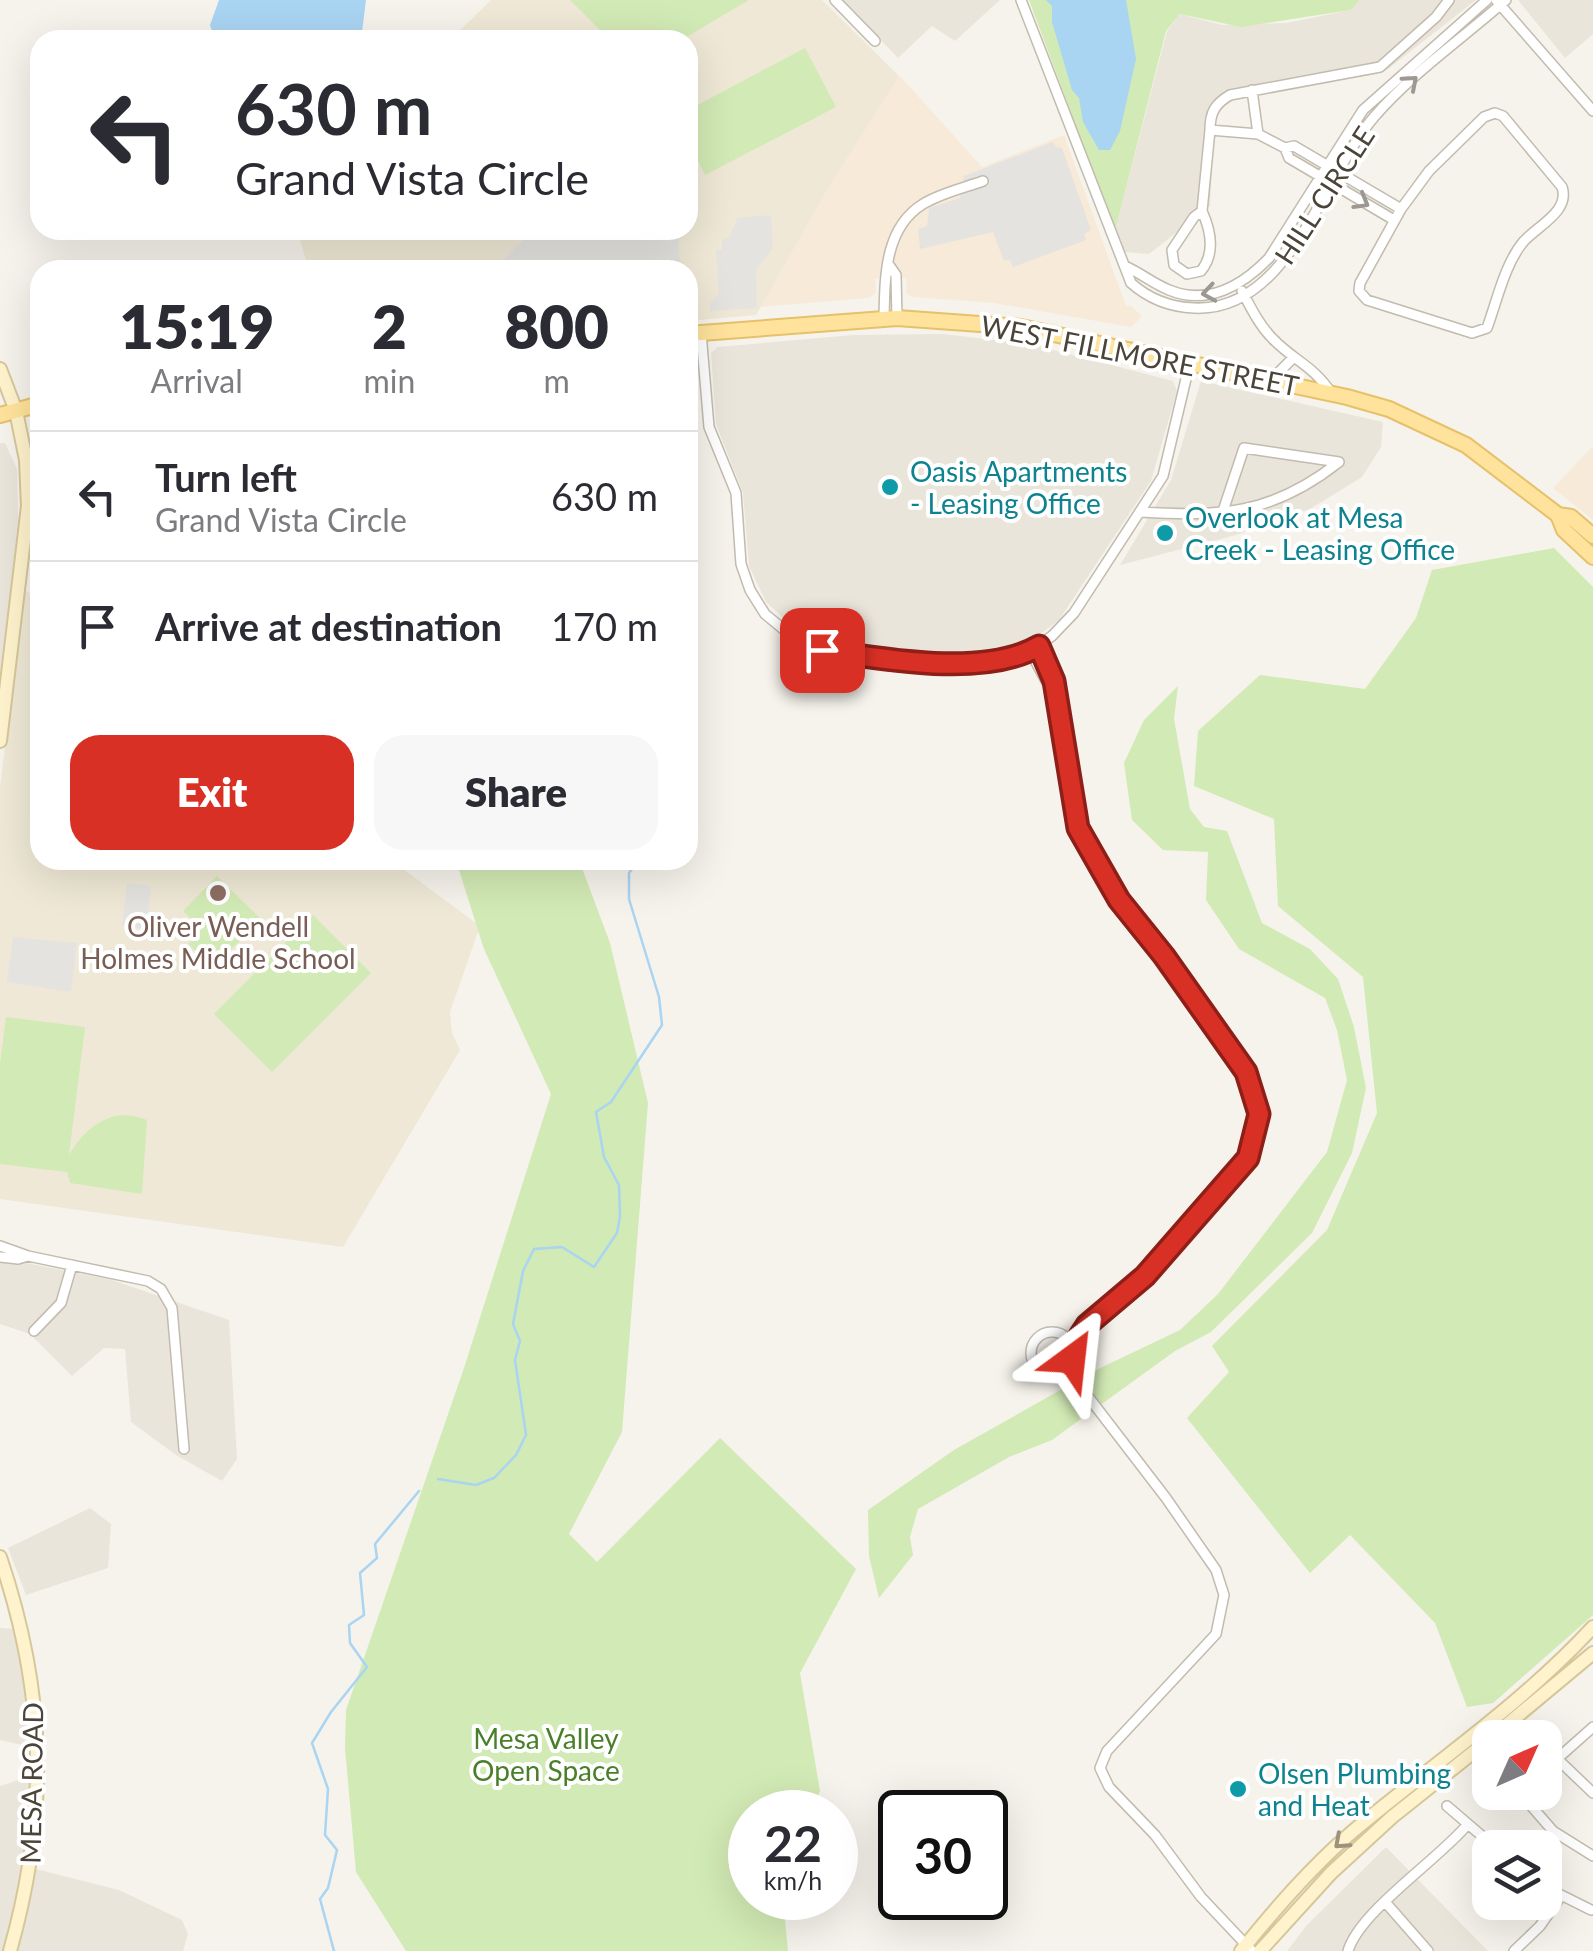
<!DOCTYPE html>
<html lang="en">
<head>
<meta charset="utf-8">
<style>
	body { margin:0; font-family:Lato,sans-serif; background:#f7f7f7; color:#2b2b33; height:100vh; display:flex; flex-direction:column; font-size:38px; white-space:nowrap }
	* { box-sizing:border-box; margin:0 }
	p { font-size:32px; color:#7c7c81 }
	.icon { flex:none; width:55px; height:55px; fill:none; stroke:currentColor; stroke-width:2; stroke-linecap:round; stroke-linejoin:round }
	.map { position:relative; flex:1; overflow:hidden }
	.details { position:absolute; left:30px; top:260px; width:668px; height:610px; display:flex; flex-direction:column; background:#fff; border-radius:30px; box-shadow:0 10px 40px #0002 }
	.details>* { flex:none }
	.banner { position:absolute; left:30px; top:30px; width:668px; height:210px; border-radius:30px; box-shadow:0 10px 40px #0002; background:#fff; color:#2b2b33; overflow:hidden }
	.needle { width:65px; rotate:45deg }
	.tools { position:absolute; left:1472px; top:1720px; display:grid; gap:20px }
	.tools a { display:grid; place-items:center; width:90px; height:90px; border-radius:20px; background:#fff; box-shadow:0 10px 40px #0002; font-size:50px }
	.speed { position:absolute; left:728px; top:1790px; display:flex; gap:20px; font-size:50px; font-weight:700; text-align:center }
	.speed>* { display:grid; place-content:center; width:130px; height:130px; border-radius:50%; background:#fff; box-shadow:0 10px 40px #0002; line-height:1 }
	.speed small { font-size:25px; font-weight:400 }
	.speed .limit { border:5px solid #111; border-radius:15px; background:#fff; color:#111 }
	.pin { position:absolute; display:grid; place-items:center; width:85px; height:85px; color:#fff; margin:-42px; border-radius:20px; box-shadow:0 5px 15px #0006 }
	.me { position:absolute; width:110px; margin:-55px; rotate:30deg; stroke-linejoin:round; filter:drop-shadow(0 0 8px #0008) }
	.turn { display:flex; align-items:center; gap:35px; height:210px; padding:0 40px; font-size:45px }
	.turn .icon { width:130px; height:130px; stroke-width:2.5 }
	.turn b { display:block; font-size:70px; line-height:85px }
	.eta { display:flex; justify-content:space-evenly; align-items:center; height:170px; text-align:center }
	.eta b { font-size:60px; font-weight:800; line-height:70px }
	.button { display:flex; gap:20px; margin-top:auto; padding:20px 40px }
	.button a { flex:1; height:115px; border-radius:30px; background:#d93025; color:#fff; font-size:40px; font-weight:800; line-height:115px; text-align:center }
	.button a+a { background:#f7f7f7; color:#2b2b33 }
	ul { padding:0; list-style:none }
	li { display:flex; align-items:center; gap:30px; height:130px; padding:0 40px; border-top:2px solid #e1e1e2 }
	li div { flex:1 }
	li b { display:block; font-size:38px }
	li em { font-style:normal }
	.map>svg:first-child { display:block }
	.residential { fill:#eae5da }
	.commercial { fill:#f7ead8 }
	.education { fill:#efe8d6 }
	.green { fill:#d2eab5 }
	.parking { fill:#e5e3e0 }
	.water { fill:#a9d4f2 }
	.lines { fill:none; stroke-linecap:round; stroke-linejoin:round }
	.stream { stroke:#a9d4f2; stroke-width:2.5 }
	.street-casing { stroke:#c2bbae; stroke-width:12 }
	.secondary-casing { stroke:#d6c79b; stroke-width:16 }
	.primary-casing { stroke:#e6c16a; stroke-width:18 }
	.street { stroke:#fff; stroke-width:9 }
	.secondary { stroke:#fff3cd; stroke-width:12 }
	.primary { stroke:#ffe39c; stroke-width:14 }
	.oneway { stroke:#9c9892 }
	.oneway2 { stroke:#9c937c }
	.route-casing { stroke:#8d1f18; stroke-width:25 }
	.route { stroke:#d93025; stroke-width:18 }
	.culture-dot { fill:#0f9aa8; stroke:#fff; stroke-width:4 }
	.education-dot { fill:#8d6e63; stroke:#fff; stroke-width:4 }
	.labels { text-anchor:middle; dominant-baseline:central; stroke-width:8; stroke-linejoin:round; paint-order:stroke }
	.street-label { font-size:28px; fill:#4b4439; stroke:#fff }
	.culture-label { font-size:28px; fill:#0d838f; stroke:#fff; text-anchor:start }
	.education-label { font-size:28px; fill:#785e54; stroke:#fff }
	.park-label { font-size:28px; fill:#4a7f2a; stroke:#fff }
</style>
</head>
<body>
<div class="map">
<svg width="1593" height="1951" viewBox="0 0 1593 1951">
	<rect width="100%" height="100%" fill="#f6f3ec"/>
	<!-- residential -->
	<path class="residential" d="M842 0H1000L955 41 932 26 898 58Z
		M1360 0H1476L1388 69 1372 75 1265 92 1225 103 1214 123 1210 206 1149 254 1125 252 1115 231 1167 31 1180 14 1222 25 1286 23 1351 10Z
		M1518 0H1593V34L1565 58Z
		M944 334 1034 345 1173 381 1177 391 1151 481 1059 620 1023 647 1008 653 974 657 835 644 799 632 766 602 749 566 743 493 716 424 711 353 718 347 853 335Z
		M1201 381 1383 422 1381 447 1362 477 1310 509 1236 535 1120 565 1171 480Z
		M0 443H5L17 469 18 519 0 695Z
		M0 1258 109 1279 229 1320 237 1459 222 1481 176 1455 131 1422 125 1349 104 1348 72 1376 30 1334 0 1324Z
		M90 1508 111 1524 108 1568 26 1595 8 1548Z
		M0 1628 17 1629 29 1696 31 1747 0 1740Z
		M31 1776 26 1864 4 1951H0V1786Z
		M1386 1847 1488 1951H1287L1307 1925Z
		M36 1869 119 1890 182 1920 188 1934 183 1951H14Z"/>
	<!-- commercial -->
	<path class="commercial" d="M900 76 982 167 1064 135 1126 306 1130 305 1142 316 1131 327 994 303 912 297 906 293 907 278H875L876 293 868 298 760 307 831 183 885 93Z
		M1593 446V520L1553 488Z"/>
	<!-- education -->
	<path class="education" d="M491 0H822L899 76 831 183 756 315 688 321V270H309L297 230H688V40H450Z
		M24 589 40 601V860H391L480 926 450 1012 452 1033 460 1050 343 1247 0 1199V788Z"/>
	<!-- green -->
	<path class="green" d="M570 0H749L683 39 617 40 602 32Z
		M1029 0H1360L1351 10 1241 27 1180 14 1166 31 1115 231Z
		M805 48 836 107 705 175 688 141V110Z
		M1554 548 1593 587V1615L1493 1703 1467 1707 1435 1623 1350 1535 1310 1573 1187 1418 1229 1372 1212 1346 1327 1230 1377 1113 1363 977 1278 906 1274 819 1194 786 1198 731 1260 675 1365 689 1416 618 1432 570Z
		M1178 686 1174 719 1190 809 1204 827 1227 831 1262 923 1310 949 1338 979 1354 1027 1366 1088 1352 1153 1312 1233 1211 1332 1175 1351 1052 1440 1009 1457 918 1509 910 1537 913 1555 879 1598 869 1556 868 1510 954 1450 1094 1371 1180 1330 1218 1294 1327 1152 1347 1080 1337 1030 1325 998 1239 949 1206 900 1208 852 1163 850 1132 820 1124 763 1144 720Z
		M484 860H579L610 943 648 1103 622 1432 569 1534 597 1562 720 1438 856 1569 800 1673 820 1791 812 1812H750V1898H783L788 1951H406L356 1872 345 1748 346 1710 464 1368 551 1094 484 949 458 867Z
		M217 876 262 920 212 967 188 944 202 929 183 911Z
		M313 915 371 973 272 1072 214 1014Z
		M6 1017 85 1027 69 1155C85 1127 113 1105 147 1120L142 1194 70 1183 67 1172 0 1164V1064Z"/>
	<!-- parking -->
	<path class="parking" d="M1053 142 1056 147 1062 148 1091 230 1084 234 1086 240 1013 267 1010 260 1004 261 993 232 920 249 918 229 927 226 929 208 960 198 964 176Z
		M771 215 773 248 756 270 757 308 710 311V303L719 294 716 250H722V240L729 238 737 218Z
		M533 230H662L678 234 680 270H493Z
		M127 883 151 886 147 929 122 926Z
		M13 937 77 943 71 992 7 982Z"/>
	<!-- water -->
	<path class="water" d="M219 0H366L361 40H215L210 25Z
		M1046 0H1126L1136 59 1120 131 1110 150H1099L1083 122 1079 98 1072 90 1052 22V6Z"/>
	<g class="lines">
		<!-- stream -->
		<path class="stream" d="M438 1479 476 1485 494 1478 516 1455 526 1435 515 1360 520 1341 513 1324 523 1271 534 1249 562 1247 594 1267 617 1233 620 1216 619 1185 604 1157 596 1112 611 1102 662 1025 659 997 629 899V873L639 860
			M334 1951 320 1899 328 1888 337 1850 325 1835 328 1789 312 1743 331 1712 367 1667 350 1643 349 1625 364 1615 360 1573 377 1558 375 1544 419 1491"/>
		<!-- street casing -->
		<g class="street-casing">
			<path id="street" d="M835 0 875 41
				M1021 0 1131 283C1149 299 1170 307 1194 308 1289 313 1323 176 1374 117 1412 73 1463 38 1506 0
				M1496 0 1593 111
				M1252 90 1258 134
				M1495 113 1503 116 1562 187C1570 211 1539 225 1524 241 1505 263 1497 301 1487 328L1472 333 1367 300 1359 291 1360 283 1401 209 1429 171 1484 117Z
				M1285 148 1289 158 1394 220
				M1401 209 1294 146 1285 148 1258 134 1210 130C1210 112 1215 104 1230 95L1380 67 1436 17 1449 0
				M1202 211C1211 231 1215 254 1201 271L1187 274 1174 265 1172 250 1194 217 1202 211 1210 130
				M889 265 896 275 897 318
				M1127 267C1142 274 1154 284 1169 290 1208 306 1243 285 1269 258L1363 110 1487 0
				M1242 291C1251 308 1259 325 1273 339 1293 360 1315 367 1331 393
				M884 318C885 278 884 228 923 204 941 193 964 188 983 181
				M701 333 709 427 736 493 741 564 750 590 765 614 794 638 823 650 962 664 995 663 1026 654 1052 636 1074 613 1163 476 1190 362
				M1271 380 1294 357
				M1141 512C1222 517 1273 514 1339 462L1244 448 1222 514
				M1039 646 1055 681 1078 828 1119 900 1164 957 1246 1073 1259 1114 1248 1158 1160 1261 1087 1325 1072 1348
				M1030 651 1046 681 1053 687
				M0 1246 28 1256 148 1281 161 1289 172 1308 184 1449
				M0 1257 18 1259 28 1256
				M34 1331 61 1303 72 1265
				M1031 1353a21 21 0 1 1 42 0a21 21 0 1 1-42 0Z
				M1072 1359 1080 1386 1166 1498 1216 1570 1224 1595 1216 1634 1107 1751 1100 1768 1109 1787 1155 1835 1201 1897 1252 1951
				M1545 1747 1593 1793
				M1557 1759 1593 1727
				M1519 1792 1553 1831 1593 1856
				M1447 1806 1496 1848
				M1538 1848 1553 1831
				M1545 1887 1591 1910
				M1386 1903 1428 1951
				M1348 1951C1360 1911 1438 1860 1468 1824
				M1514 1951 1540 1926 1561 1896"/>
		</g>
		<!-- secondary casing -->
		<g class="secondary-casing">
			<path id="secondary" d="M0 369 16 411 26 460 28 506 0 741
				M0 1557C46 1693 49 1813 10 1951
				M1491 1738 1593 1653
				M1241 1951C1275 1909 1311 1867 1352 1832 1433 1764 1521 1705 1593 1627
				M1260 1951 1331 1873 1392 1817 1490 1739"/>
		</g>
		<!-- primary casing -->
		<g class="primary-casing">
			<path id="primary" d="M688 334 897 318 1021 327 1347 397 1389 409 1466 445 1558 515 1571 517 1593 536
				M0 415 40 404
				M1558 515 1564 530 1593 557"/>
		</g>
		<!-- street -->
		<use href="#street" class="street"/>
		<!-- secondary -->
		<use href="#secondary" class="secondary"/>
		<!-- primary -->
		<use href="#primary" class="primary"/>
	</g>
	<!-- one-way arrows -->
	<defs><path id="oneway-chevron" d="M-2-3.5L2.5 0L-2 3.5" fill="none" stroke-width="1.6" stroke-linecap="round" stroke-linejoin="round" transform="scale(2.5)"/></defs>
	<g class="oneway">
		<use href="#oneway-chevron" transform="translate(1411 82) rotate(-41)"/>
		<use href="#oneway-chevron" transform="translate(1362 202) rotate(30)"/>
		<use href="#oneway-chevron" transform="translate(1209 293) rotate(171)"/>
	</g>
	<use class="oneway2" href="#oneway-chevron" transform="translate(1341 1842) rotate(138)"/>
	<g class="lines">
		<!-- route casing -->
		<g class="route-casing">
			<path id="route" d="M822 650C884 659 984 678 1039 646L1054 681 1078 828 1119 900 1164 956 1246 1072 1259 1114 1248 1158 1145 1276 1087 1325 1072 1348V1359"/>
		</g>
		<!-- route -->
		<use href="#route" class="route"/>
	</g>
	<!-- markers -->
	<g class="culture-dot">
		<circle cx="890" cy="487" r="10"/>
		<circle cx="1165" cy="533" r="10"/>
		<circle cx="1238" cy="1789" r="10"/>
	</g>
	<circle class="education-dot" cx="218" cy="893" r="10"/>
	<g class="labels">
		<!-- street labels -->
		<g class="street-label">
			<text transform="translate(1324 195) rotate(-57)">HILL CIRCLE</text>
			<text transform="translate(1140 355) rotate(11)">WEST FILLMORE STREET</text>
			<text transform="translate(31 1783) rotate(-89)">MESA ROAD</text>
		</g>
		<!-- culture labels -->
		<g class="culture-label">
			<text x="910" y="471">Oasis Apartments<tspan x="910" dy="32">- Leasing Office</tspan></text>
			<text x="1185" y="517">Overlook at Mesa<tspan x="1185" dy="32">Creek - Leasing Office</tspan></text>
			<text x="1258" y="1773">Olsen Plumbing<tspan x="1258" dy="32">and Heat</tspan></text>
		</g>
		<!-- education labels -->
		<g class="education-label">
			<text x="218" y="926">Oliver Wendell<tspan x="218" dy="32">Holmes Middle School</tspan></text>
		</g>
		<!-- park labels -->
		<g class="park-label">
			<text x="546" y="1738">Mesa Valley<tspan x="546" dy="32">Open Space</tspan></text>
		</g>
	</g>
</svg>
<div class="tools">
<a><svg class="needle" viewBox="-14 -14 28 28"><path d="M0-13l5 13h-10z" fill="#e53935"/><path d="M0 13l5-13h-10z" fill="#7c7c81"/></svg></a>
<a><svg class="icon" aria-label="layers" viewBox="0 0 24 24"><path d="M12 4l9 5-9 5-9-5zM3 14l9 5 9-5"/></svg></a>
</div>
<div class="speed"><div>22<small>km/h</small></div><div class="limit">30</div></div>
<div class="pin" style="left:822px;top:650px;background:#d93025"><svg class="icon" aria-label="arrive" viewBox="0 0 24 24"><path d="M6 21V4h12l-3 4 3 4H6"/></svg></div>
<svg class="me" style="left:1072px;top:1359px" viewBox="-20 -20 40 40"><path d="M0-17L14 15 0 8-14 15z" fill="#d93025" stroke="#fff" stroke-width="4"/></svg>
<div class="banner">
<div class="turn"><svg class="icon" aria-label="left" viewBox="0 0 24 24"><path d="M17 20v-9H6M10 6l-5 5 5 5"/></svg><div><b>630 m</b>Grand Vista Circle</div></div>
</div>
<section class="details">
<div class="eta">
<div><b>15:19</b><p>Arrival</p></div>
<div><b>2</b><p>min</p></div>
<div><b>800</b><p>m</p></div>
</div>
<ul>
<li><svg class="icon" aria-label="left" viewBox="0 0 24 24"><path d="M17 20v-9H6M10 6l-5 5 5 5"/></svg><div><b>Turn left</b><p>Grand Vista Circle</p></div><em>630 m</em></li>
<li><svg class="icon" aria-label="arrive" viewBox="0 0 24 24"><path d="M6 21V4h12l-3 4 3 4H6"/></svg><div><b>Arrive at destination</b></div><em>170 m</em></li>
</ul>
<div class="button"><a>Exit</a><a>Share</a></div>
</section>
</div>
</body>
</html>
